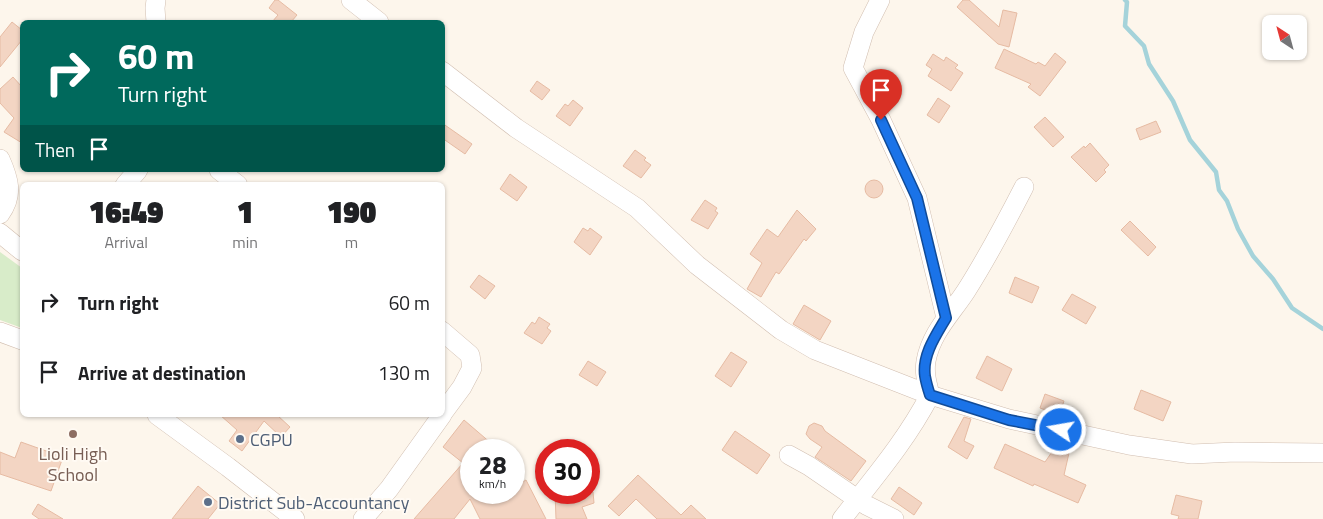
<!DOCTYPE html>
<html lang="en">
<head>
<meta charset="utf-8">
<style>
	body { margin:0; font-family:"Titillium Web",sans-serif; background:#f6f6f6; color:#202124; height:100vh; display:flex; flex-direction:column; font-size:19px; white-space:nowrap }
	* { box-sizing:border-box; margin:0 }
	p { font-size:16px; color:#757577 }
	.icon { flex:none; width:28px; height:28px; fill:none; stroke:currentColor; stroke-width:2; stroke-linecap:round; stroke-linejoin:round }
	.map { position:relative; flex:1; overflow:hidden }
	.sheet { position:absolute; left:20px; top:182px; width:425px; height:235px; display:flex; flex-direction:column; background:#fff; border-radius:8px; box-shadow:0 1px 4px #0004 }
	.sheet>* { flex:none }
	.hud { position:absolute; left:20px; top:20px; width:425px; height:152px; border-radius:8px; box-shadow:0 1px 4px #0004; background:#00695c; color:#fff; overflow:hidden }
	.needle { width:32px; rotate:324deg }
	.buttons { position:absolute; left:1262px; top:15px; display:grid; gap:10px }
	.buttons a { display:grid; place-items:center; width:45px; height:45px; border-radius:8px; background:#fff; box-shadow:0 1px 4px #0004; font-size:25px }
	.speed { position:absolute; left:460px; top:439px; display:flex; gap:10px; font-size:25px; font-weight:700; text-align:center }
	.speed>* { display:grid; place-content:center; width:65px; height:65px; border-radius:50%; background:#fff; box-shadow:0 1px 4px #0004; line-height:1 }
	.speed small { font-size:12px; font-weight:400 }
	.speed .limit { border:8px solid #d22; background:#fff; color:#111 }
	.pin { position:absolute; display:grid; place-items:center; width:42px; height:42px; color:#fff; margin:-51px -21px; border-radius:50% 50% 50% 0; rotate:-45deg; box-shadow:0 0 5px #0007 }
	.pin .icon { rotate:45deg }
	.me { position:absolute; width:55px; margin:-28px; rotate:282deg; stroke-linejoin:round; filter:drop-shadow(0 0 4px #0008) }
	.turn { display:flex; align-items:center; gap:18px; height:105px; padding:0 15px; font-size:22px }
	.turn .icon { width:65px; height:65px; stroke-width:2.5 }
	.turn b { display:block; font-size:35px; line-height:42px }
	.then { display:flex; align-items:center; height:48px; padding:0 15px; background:#0003; gap:10px; font-size:19px }
	.eta { display:flex; justify-content:space-evenly; align-items:center; height:85px; text-align:center }
	.eta b { font-size:30px; font-weight:800; line-height:35px }
	ul { padding:0; list-style:none }
	li { display:flex; align-items:center; gap:15px; height:70px; padding:0 15px }
	li div { flex:1 }
	li b { display:block; font-size:19px }
	li em { font-style:normal }
	.map>svg:first-child { display:block }
	.green { fill:#d8ecc9 }
	.lines { fill:none; stroke-linecap:round; stroke-linejoin:round }
	.stream { stroke:#a5d3da; stroke-width:4.5 }
	.building { fill:#f3d5c3; stroke:#e6bba3 }
	.minor-casing { stroke:#d1beb0; stroke-width:20 }
	.minor { stroke:#fff; stroke-width:19 }
	.route-casing { stroke:#114b97; stroke-width:12 }
	.route { stroke:#1a73e8; stroke-width:9 }
	.education-dot { fill:#8d6e63; stroke:#fffaf3; stroke-width:2 }
	.service-dot { fill:#5c6f8a; stroke:#fffaf3; stroke-width:2 }
	.labels { text-anchor:middle; dominant-baseline:central; stroke-width:4; stroke-linejoin:round; paint-order:stroke }
	.service-label { font-size:18px; fill:#4e5e75; stroke:#fffaf3; text-anchor:start }
	.education-label { font-size:18px; fill:#785e54; stroke:#fffaf3 }
</style>
</head>
<body>
<div class="map">
<svg width="1323" height="519" viewBox="0 0 1323 519">
	<rect width="100%" height="100%" fill="#fdf6ec"/>
	<!-- green -->
	<path class="green" d="M0 252 22 268V328L0 320Z"/>
	<g class="lines">
		<!-- stream -->
		<path class="stream" d="M1125 0 1127 2 1125 26 1144 46 1149 64 1173 101 1190 140 1216 172 1219 190 1227 201 1238 229 1253 256 1273 279 1292 308 1323 329"/>
	</g>
	<!-- building -->
	<path class="building" d="M275 0H278L297 15 291 22H272L278 15 269 8Z
		M963 0H969L999 27 1003 10 1017 13 1009 47 998 44 957 7Z
		M12 22 22 30V40L0 67V37Z
		M1004 49 1036 64 1038 62 1045 66 1055 53 1066 62 1040 96 1028 87 1031 84 995 68Z
		M933 54 944 61 946 57 958 65 955 68 963 73 951 91 928 76 932 69 926 65Z
		M13 77 22 87V143L4 132 14 118 0 103V89Z
		M537 81 550 90 542 100 530 91Z
		M938 98 950 106 939 123 927 115Z
		M573 100 583 108 570 126 556 116 565 104 568 106Z
		M1045 117 1064 137 1053 147 1034 127Z
		M1156 121 1161 132 1140 140 1136 129Z
		M442 123 472 144 465 154 442 138Z
		M1090 143 1109 165 1104 170 1106 172 1096 182 1071 157 1084 146 1085 148Z
		M635 150 646 158 644 160 651 165 641 178 623 166Z
		M510 174 527 187 517 201 500 189Z
		M865 189a9 9 0 1 1 18 0a9 9 0 1 1-18 0Z
		M705 200 717 208 715 211 718 213 708 229 691 220Z
		M797 210 816 229 806 241 804 239 779 274 776 272 761 297 747 289 762 263 750 254 767 229 778 237Z
		M1130 221 1156 247 1148 256 1121 230Z
		M583 228 588 231 590 228 602 237 590 255 574 242Z
		M479 275 495 286 485 299 470 287Z
		M1015 277 1039 287 1032 303 1009 293Z
		M1072 294 1096 307 1086 324 1062 310Z
		M804 305 831 321 820 340 793 324Z
		M539 317 550 324 547 328 551 331 542 344 524 333 532 322 535 324Z
		M731 352 747 362 731 387 715 376Z
		M987 356 1012 369 1002 391 976 378Z
		M588 361 606 372 597 386 579 375Z
		M1141 390 1171 402 1163 421 1134 409Z
		M1045 394 1064 401 1059 415 1040 408Z
		M220 415H277L290 427 281 437 264 421 242 451 229 441 237 430Z
		M964 417 971 419 964 441 974 446 967 459 948 447Z
		M464 420 499 450H471V492H514V487L526 480 546 519H480L470 499 454 519H414L463 463 443 447Z
		M814 423 822 426 825 431 866 461 851 481 815 457 822 447 810 439 806 434 809 426Z
		M735 431 770 455 757 474 722 450Z
		M21 442 63 457 51 491 0 474V452L15 458Z
		M1005 444 1045 462 1054 449 1069 453 1064 475 1086 485 1078 503 1034 484 1033 486 994 468Z
		M638 475 681 515 691 505 706 519H657L636 499 619 516 608 506Z
		M198 486 220 504 208 519H172Z
		M899 487 922 503 914 515 891 499Z
		M555 492H593L594 503 582 507 587 519H556Z
		M1176 495 1202 501 1198 519H1178L1179 516 1171 514Z
		M38 504 63 519H39L32 514Z"/>
	<g class="lines">
		<!-- minor casing -->
		<g class="minor-casing">
			<path id="minor" d="M351 0 379 22
				M880 0 864 32 853 68 881 120 917 198 946 318
				M156 22 155 8 156 0
				M442 71 516 128 637 208 697 265 781 330 815 350 930 395 1009 419 1129 445 1192 454 1235 452 1323 453
				M0 159C9 179 14 195 0 214
				M219 170 238 185
				M125 185 138 170
				M0 233 22 251
				M442 331 470 355 472 368 462 387 442 414
				M0 332 22 340
				M157 415 228 467 295 519
				M789 455 809 466 866 505 894 519
				M363 519 389 489 442 415
				M842 519C873 479 906 441 930 395 927 383 924 373 926 361 931 333 951 314 966 291 987 258 1006 222 1024 187"/>
		</g>
		<!-- minor -->
		<use href="#minor" class="minor"/>
	</g>
	<g class="lines">
		<!-- route casing -->
		<g class="route-casing">
			<path id="route" d="M881 120 917 198 946 318C936 335 922 355 925 376 926 382 928 389 930 395L1009 420 1061 430"/>
		</g>
		<!-- route -->
		<use href="#route" class="route"/>
	</g>
	<!-- markers -->
	<circle class="education-dot" cx="73" cy="434" r="5"/>
	<g class="service-dot">
		<circle cx="240" cy="439" r="5"/>
		<circle cx="208" cy="502" r="5"/>
	</g>
	<g class="labels">
		<!-- service labels -->
		<g class="service-label">
			<text x="250" y="439">CGPU</text>
			<text x="218" y="502">District Sub-Accountancy</text>
		</g>
		<!-- education labels -->
		<g class="education-label">
			<text x="73" y="453">Lioli High<tspan x="73" dy="21">School</tspan></text>
		</g>
	</g>
</svg>
<div class="buttons">
<a><svg class="needle" viewBox="-14 -14 28 28"><path d="M0-13l5 13h-10z" fill="#e53935"/><path d="M0 13l5-13h-10z" fill="#757577"/></svg></a>
</div>
<div class="speed"><div>28<small>km/h</small></div><div class="limit">30</div></div>
<div class="pin" style="left:881px;top:120px;background:#d93025"><svg class="icon" aria-label="arrive" viewBox="0 0 24 24"><path d="M6 21V4h12l-3 4 3 4H6"/></svg></div>
<svg class="me" style="left:1061px;top:430px" viewBox="-20 -20 40 40"><circle r="17" fill="#1a73e8" stroke="#fff" stroke-width="3"/><path d="M0-11L8 9 0 5-8 9z" fill="#fff"/></svg>
<div class="hud">
<div class="turn"><svg class="icon" aria-label="right" viewBox="0 0 24 24"><path d="M7 20v-9h11M14 6l5 5-5 5"/></svg><div><b>60 m</b>Turn right</div></div>
<div class="then">Then<svg class="icon" aria-label="arrive" viewBox="0 0 24 24"><path d="M6 21V4h12l-3 4 3 4H6"/></svg></div>
</div>
<section class="sheet">
<div class="eta">
<div><b>16:49</b><p>Arrival</p></div>
<div><b>1</b><p>min</p></div>
<div><b>190</b><p>m</p></div>
</div>
<ul>
<li><svg class="icon" aria-label="right" viewBox="0 0 24 24"><path d="M7 20v-9h11M14 6l5 5-5 5"/></svg><div><b>Turn right</b></div><em>60 m</em></li>
<li><svg class="icon" aria-label="arrive" viewBox="0 0 24 24"><path d="M6 21V4h12l-3 4 3 4H6"/></svg><div><b>Arrive at destination</b></div><em>130 m</em></li>
</ul>
</section>
</div>
</body>
</html>
